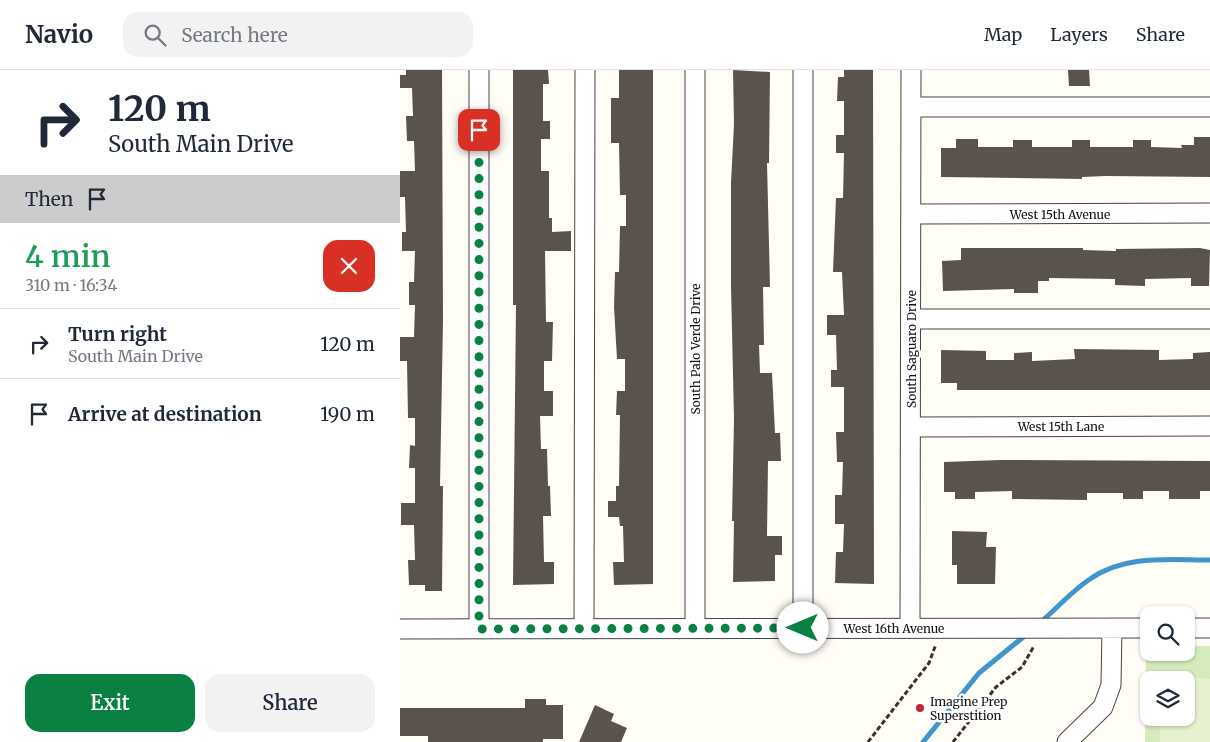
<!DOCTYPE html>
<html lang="en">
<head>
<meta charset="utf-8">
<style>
	body { margin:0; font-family:Merriweather,serif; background:#f2f2f3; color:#1f2937; height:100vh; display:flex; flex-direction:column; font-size:19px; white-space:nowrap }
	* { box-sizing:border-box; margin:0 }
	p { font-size:16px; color:#747a83 }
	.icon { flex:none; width:28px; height:28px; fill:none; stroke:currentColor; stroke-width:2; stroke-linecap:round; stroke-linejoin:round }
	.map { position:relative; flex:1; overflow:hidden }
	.panel { display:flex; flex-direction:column; background:#fff; width:400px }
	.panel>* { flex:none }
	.guide { background:#fff; color:#1f2937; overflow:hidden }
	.buttons { position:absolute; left:740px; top:536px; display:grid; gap:10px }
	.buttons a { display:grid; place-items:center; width:55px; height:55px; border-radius:10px; background:#fff; box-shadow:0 1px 4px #0004; font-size:25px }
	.pin { position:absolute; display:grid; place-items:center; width:42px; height:42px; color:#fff; margin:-21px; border-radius:10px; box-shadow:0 2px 8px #0006 }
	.me { position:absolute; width:55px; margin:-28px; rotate:270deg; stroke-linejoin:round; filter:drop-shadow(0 0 4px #0008) }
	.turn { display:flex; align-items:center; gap:18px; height:105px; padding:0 25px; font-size:22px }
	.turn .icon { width:65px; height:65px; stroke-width:2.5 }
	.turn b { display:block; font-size:35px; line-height:42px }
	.then { display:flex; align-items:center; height:48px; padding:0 25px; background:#0003; gap:10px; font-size:19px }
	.round { display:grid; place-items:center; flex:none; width:52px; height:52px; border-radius:15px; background:#f2f2f3 }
	.overview { display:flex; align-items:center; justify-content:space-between; height:85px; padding:0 25px }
	h1 { font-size:30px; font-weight:600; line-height:38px; color:#1e9e55 }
	.cta { display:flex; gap:10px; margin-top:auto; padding:10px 25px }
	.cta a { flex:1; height:58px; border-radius:15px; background:#0b8043; color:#fff; font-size:20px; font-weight:600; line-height:58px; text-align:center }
	.cta a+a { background:#f2f2f3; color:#1f2937 }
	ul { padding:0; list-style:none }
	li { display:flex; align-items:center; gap:15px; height:70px; padding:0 25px; border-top:1px solid #e0e1e3 }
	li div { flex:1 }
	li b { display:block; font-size:19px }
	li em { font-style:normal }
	header { display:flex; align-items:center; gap:30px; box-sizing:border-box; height:70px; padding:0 25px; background:#fff; border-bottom:1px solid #e0e1e3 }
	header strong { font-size:24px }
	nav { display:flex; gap:28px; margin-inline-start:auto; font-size:18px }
	.search { width:350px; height:45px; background:#f2f2f3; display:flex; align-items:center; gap:12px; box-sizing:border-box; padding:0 18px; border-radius:15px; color:#747a83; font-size:19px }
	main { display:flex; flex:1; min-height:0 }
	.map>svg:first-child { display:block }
	.green { fill:#d5ebbd; fill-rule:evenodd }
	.pitch { fill:#e6f2cf }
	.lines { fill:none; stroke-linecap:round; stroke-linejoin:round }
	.stream { stroke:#3f96cf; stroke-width:5 }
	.building { fill:#5a524d }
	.minor-casing { stroke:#444; stroke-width:21 }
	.path { stroke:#333; stroke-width:3; stroke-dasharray:5 2.5; stroke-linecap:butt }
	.minor { stroke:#fff; stroke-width:19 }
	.route { stroke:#0b8043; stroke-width:9; stroke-dasharray:0 16.2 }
	.poi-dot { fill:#c4262e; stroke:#fff; stroke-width:2 }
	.labels { text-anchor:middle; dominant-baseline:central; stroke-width:5; stroke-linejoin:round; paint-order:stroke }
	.street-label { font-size:12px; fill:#111; stroke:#fff }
	.poi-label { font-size:12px; fill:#111; stroke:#fff; text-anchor:start }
</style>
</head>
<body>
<header>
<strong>Navio</strong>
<div class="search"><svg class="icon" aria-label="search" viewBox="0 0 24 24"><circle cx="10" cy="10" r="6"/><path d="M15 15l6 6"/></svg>Search here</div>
<nav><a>Map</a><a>Layers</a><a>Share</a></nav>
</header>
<main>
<section class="panel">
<div class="guide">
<div class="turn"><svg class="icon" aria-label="right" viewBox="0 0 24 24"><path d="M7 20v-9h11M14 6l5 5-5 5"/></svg><div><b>120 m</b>South Main Drive</div></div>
<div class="then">Then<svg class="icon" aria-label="arrive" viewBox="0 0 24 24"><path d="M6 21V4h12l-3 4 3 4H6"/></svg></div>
</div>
<div class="overview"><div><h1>4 min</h1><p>310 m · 16:34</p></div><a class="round" style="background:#d93025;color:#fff"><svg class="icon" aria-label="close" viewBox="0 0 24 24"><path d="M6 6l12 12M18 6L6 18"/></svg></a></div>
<ul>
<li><svg class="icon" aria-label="right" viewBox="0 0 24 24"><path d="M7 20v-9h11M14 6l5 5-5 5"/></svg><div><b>Turn right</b><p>South Main Drive</p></div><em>120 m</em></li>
<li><svg class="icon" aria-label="arrive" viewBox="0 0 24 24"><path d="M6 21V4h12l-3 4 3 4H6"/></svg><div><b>Arrive at destination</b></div><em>190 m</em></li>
</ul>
<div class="cta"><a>Exit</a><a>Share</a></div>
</section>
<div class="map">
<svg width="810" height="672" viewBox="0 0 810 672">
	<rect width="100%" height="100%" fill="#fffdf5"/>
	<!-- green -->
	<path class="green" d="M786 576H810V672H745L746 577H749V582H786ZM749 610H786V648H749Z"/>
	<!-- pitch -->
	<path class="pitch" d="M760 606 810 609V672H760V648H786V610H760Z"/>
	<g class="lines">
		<!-- stream -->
		<path class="stream" d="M641 552C657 538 672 521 690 509 725 484 770 490 810 490
			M523 672 579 603 627 564"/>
	</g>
	<!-- building -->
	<path class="building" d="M6 0H42L43 250 40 416H43L42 521H25V515H9L8 490H15L14 455H1V433H15V398H9L10 375 15 376V348H8L7 291H0V267H14L15 235H9V212H14L15 181H2V162H6L5 127H0V101H15L14 71H7L6 46H13L12 18H0V5H6Z
		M113 0H148L149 14H143V51H150V69H141V101H149V148H152V162L171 161V181H145L146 252H153L152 291H144V321H153V346H140L141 379H147L148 416H150L151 446H143L144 492H154V514L113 515 116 235H113Z
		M219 0H253V514L214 515 213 492H224L223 456H220L219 447H208V431H216V416H219L220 345H216L217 321H225V289H217L214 237 215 202H219L220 156H226V125H220L219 73H211V28H219Z
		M333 0 370 2 369 93H367L370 217H363L364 275H359L360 303H372L375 363H380L381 391H368L367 466H382V485H375V511L333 512 334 451H332L334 349 331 216V113L334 54Z
		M444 0H473L474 514 435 513 436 482H443L444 454H435V425H442L443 392H437L436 362H444V317H431V300H437L436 265H427V245H444L442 202H433L436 128H443L444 83H436V65H444V31H437L438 7H444Z
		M668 0H689L690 16H669Z
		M794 67H810V107L706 106 682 107V109L541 107V78H556V69H578V77H613V70H632V77H672V70H690V77H733V70H751V77L782 78 781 75H794Z
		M561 178H683V180L716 181V179L800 178 810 180 809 216H791V208L745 209V216L715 215V209L649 208V211H638V223H614V219L543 221 542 191 561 190Z
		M674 279 759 280V290L793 289V283L810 282V320H557V313H541V280L586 281V290H614V283L632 282V291L675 289Z
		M600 390 810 391V421H800V429H769V421H743V429H723V423H687V430L612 429V421L575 422V429H555V422H544V392Z
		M552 461 587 462 586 477H596L595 514H557V495H552Z
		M125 629H146V635H163V669H143V672H28V666H0V638H125Z
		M195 635 214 644 211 651 227 658 221 672H179Z"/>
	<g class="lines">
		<!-- minor casing -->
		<g class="minor-casing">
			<path id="minor" d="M79 0V559
				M403 0V558
				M511 37H810
				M511 144 810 143
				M511 249H810
				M511 357 810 356
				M295 558V0
				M510 558 511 0
				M786 558H810
				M0 559 749 558
				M184 559 185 0
				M667 672 703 637 711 615 712 558"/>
		</g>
		<!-- path -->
		<path class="path" d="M468 672 529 593 536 574
			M553 672 596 617 622 597 634 576"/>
		<!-- minor -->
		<use href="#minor" class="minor"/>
	</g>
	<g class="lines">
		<!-- route -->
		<path class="route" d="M79 60V559L403 558"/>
	</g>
	<!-- markers -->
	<circle class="poi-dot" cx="520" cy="638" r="5"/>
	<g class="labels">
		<!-- street labels -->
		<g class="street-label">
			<text x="660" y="144">West 15th Avenue</text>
			<text transform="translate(295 279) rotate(-90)">South Palo Verde Drive</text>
			<text transform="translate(511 279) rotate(-90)">South Saguaro Drive</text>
			<text x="661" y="356">West 15th Lane</text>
			<text x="494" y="558">West 16th Avenue</text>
		</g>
		<!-- poi labels -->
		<g class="poi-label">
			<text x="530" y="631">Imagine Prep<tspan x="530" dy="14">Superstition</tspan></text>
		</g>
	</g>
</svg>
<div class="buttons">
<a><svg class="icon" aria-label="search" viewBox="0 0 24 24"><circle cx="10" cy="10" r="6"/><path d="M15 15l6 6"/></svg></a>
<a><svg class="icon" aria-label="layers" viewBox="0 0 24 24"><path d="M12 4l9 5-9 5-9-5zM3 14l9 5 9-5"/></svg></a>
</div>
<div class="pin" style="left:79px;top:60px;background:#d93025"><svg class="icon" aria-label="arrive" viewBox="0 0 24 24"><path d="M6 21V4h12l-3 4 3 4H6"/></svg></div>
<svg class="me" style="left:403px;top:558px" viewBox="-20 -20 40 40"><circle r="19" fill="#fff"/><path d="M0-13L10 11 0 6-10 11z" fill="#0b8043"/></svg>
</div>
</main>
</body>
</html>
